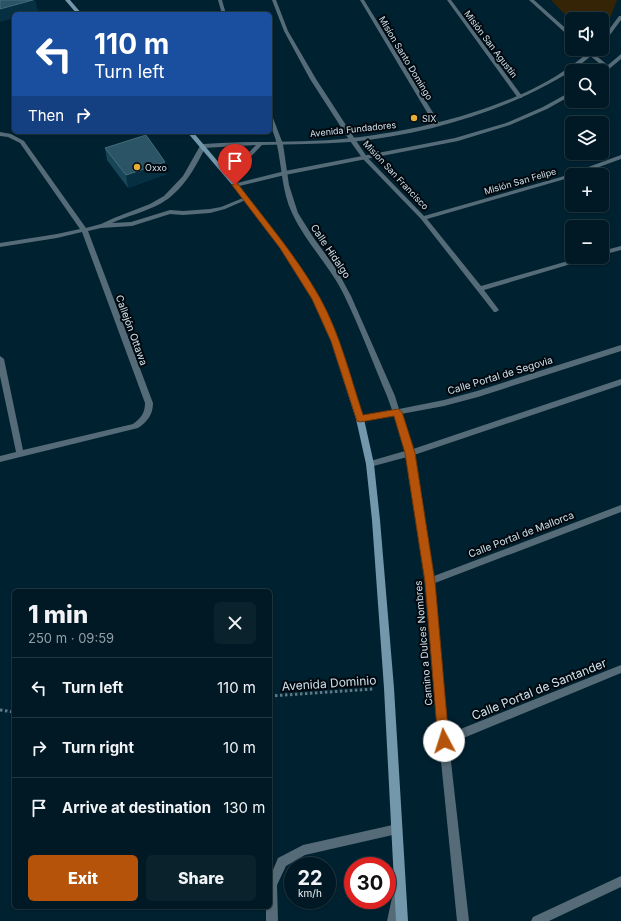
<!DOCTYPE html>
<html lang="en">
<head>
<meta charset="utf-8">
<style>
	body { margin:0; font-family:Inter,sans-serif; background:#0a222c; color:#f1f3f6; height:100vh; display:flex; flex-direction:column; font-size:15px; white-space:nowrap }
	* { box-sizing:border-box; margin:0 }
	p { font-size:13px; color:#95a0a6 }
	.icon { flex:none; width:22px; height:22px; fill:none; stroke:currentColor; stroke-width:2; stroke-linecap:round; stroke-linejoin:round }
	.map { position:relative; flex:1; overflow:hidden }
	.side { position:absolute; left:12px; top:589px; width:260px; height:320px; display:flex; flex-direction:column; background:#001924; border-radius:6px; box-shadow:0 1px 3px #0004,0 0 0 1px #223841 }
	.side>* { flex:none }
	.top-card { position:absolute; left:12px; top:12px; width:260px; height:122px; border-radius:6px; box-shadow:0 1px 3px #0004,0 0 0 1px #223841; background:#1a4fa0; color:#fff; overflow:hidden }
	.tools { position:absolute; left:565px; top:12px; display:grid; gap:8px }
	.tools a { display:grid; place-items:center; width:44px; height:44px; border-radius:6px; background:#001924; box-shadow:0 1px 3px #0004,0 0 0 1px #223841; font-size:20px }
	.speed { position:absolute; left:284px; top:857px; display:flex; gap:8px; font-size:20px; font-weight:700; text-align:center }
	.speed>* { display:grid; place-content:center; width:52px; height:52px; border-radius:50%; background:#001924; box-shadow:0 1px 3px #0004,0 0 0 1px #223841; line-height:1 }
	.speed small { font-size:10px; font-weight:400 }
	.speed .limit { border:6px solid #d22; background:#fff; color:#111 }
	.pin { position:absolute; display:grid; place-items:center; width:34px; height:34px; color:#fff; margin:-41px -17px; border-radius:50% 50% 50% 0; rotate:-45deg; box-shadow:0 0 4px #0007 }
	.pin .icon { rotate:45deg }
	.me { position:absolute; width:44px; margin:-22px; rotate:355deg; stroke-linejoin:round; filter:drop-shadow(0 0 3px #0008) }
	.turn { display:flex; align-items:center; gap:14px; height:84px; padding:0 16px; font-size:18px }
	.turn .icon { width:52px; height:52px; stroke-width:2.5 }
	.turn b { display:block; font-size:28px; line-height:34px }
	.then { display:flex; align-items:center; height:38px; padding:0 16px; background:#0003; gap:8px; font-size:15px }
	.round { display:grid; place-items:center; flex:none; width:42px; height:42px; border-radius:6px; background:#0a222c }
	.headline { display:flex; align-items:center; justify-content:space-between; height:68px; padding:0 16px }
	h1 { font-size:24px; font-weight:800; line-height:30px }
	.cta { display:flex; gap:8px; margin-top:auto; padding:8px 16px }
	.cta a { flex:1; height:46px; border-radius:6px; background:#b45309; color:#fff; font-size:16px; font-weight:800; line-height:46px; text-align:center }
	.cta a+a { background:#0a222c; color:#f1f3f6 }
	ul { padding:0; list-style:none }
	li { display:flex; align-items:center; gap:12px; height:60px; padding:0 16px; border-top:1px solid #223841 }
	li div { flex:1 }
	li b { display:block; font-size:15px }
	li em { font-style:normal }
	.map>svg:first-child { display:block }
	.green { fill:#352506 }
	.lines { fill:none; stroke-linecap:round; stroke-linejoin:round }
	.path { stroke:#5f7986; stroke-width:3; stroke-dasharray:2.5 2.5; stroke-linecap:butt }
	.service { fill:#556b77; fill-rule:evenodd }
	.minor { fill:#556b77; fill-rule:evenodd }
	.tertiary { fill:#556b77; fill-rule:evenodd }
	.secondary { fill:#7398ab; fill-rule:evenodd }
	.wall { fill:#184557 }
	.shaded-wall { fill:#062f41 }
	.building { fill:#2b5567; stroke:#456b7b }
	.route { fill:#b45309; stroke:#753606 }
	.poi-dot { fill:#e5ad36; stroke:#01090f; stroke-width:1.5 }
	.labels { text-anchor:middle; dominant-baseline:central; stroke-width:4; stroke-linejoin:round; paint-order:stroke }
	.far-street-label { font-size:9px; fill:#cee0ea; stroke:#01090f }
	.far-poi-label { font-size:9px; fill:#cee0ea; stroke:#01090f; text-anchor:start }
	.street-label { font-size:10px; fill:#cee0ea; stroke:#01090f }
	.near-street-label { font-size:12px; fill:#cee0ea; stroke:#01090f }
</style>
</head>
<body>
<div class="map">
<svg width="621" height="921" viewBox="0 0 621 921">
	<rect width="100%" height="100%" fill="#002130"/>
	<!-- green -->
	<path class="green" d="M551 0H617L610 18 602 26V19H572V22Z"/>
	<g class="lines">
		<!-- path -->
		<path class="path" d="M270 696 373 689
			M0 710 14 712"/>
		<!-- service -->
		<path class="service" d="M397 824 401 825 402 829 401 833 397 834 305 855 286 866 277 885 278 921H266V907H270V877L278 858 303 845Z"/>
		<!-- minor -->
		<path class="minor" d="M218 0H222L226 14H222Z
			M272 0H276L288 31 316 79 355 139 367 157 424 216 561 177 621 155V159L577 175H572V177L565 179 427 219 481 286 582 257H592L591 258 484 290 499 310 496 312H494L421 219 363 159 350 141 310 79 284 31Z
			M360 0H364L440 124 439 125 434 124Z
			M447 0H451L522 96V98H518Z
			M529 0H534L572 34V39Z
			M582 49H588L610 67V69H606Z
			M270 116 273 118 283 144 289 185 298 213 313 237 337 270 351 296 395 396 399 409 444 400 477 391 621 345V351L478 397 444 406 401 414 413 449 621 379V385L414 455 434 576 621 505V512L435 583 448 734 621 665V673L449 744 469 921H457L439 741 426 581 407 457 370 467 367 466 366 464 367 462 405 451 394 415 360 422 356 419 360 416 392 410 387 396C373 363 360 328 344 295 330 266 306 243 292 213 282 192 282 168 277 145 275 134 270 129 270 116Z
			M0 132 11 134 24 141 86 228 101 224 114 218 150 204 164 196 183 176 200 146 203 144 206 146C196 167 182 192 160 204 145 212 127 216 112 223L131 222 170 210 183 211 210 209 221 207 243 198 245 197 248 199 225 209 210 213 183 215 170 214 132 226 101 228 88 231 153 403C153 415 147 422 138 428L0 462V456L16 452 0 376V356L4 359 23 450 133 424C141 418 145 413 145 403L82 232 57 238 0 247V243L57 234 80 229 20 143 8 137 0 136Z
			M621 246V250L602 255V251Z
			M621 876V887L549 921H531L533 917Z
			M397 891 401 893 403 897 399 921H387L393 893Z"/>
		<!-- tertiary -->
		<path class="tertiary" d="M619 16H621V20L604 43 602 44V39Z
			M592 49H598C579 69 553 82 529 94 474 120 411 136 350 142 321 144 292 144 262 145L230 178H226V176L256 145 203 148 200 146 203 144 221 143C265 141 308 143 351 138 420 131 515 107 571 66 578 61 585 55 592 49Z
			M621 54V59L602 75 601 71Z
			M572 91V95L547 109 510 125 458 141 285 175 235 187 232 185 233 184 285 171 455 138 506 123 543 107Z"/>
		<!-- secondary -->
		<path class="secondary" d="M65 0H70L82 14H77Z
			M187 132H193L237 184 285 246 319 299 339 341 364 419 374 464 380 520 394 688 408 921H396L384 688 372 520 366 464 356 419 331 341 313 299 280 248 233 186Z"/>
	</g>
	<!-- wall -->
	<path class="wall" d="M105 148 167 174 128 188 107 160Z"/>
	<!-- shaded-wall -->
	<path class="shaded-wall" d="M33 0H35L38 11 27 14H14V18L0 22V9Z
		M165 162 167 174 128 188 126 175Z"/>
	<!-- building -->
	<path class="building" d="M0 0H33L0 9Z
		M146 135 165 162 126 175 105 148Z"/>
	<!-- route -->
	<path class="route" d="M235 183 238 184C266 221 297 257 320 298 340 334 350 376 363 415L398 409 402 412 415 453 435 582 449 741 448 745 444 747 440 745 438 741 425 582 405 453 394 416 360 422 357 421 331 341 312 299 280 248 232 185Z"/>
	<!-- markers -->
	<g class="poi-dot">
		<circle cx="414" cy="118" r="4"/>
		<circle cx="137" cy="167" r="4"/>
	</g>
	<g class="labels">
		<!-- far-street labels -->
		<g class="far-street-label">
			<text transform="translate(491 44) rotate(53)">Misión San Agustín</text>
			<text transform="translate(406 58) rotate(59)">Mision Santo Domingo</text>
			<text transform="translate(353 129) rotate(-6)">Avenida Fundadores</text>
			<text transform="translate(396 175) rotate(47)">Mision San Francisco</text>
			<text transform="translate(520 181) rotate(-16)">Misión San Felipe</text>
		</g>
		<!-- far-poi labels -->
		<g class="far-poi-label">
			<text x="422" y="118">SIX</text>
			<text x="145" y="167">Oxxo</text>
		</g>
		<!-- street labels -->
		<g class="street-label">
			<text transform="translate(331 251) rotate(56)">Calle Hidalgo</text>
			<text transform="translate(132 330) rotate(70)">Callejón Ottawa</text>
			<text transform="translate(500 375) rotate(-17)">Calle Portal de Segovia</text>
			<text transform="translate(521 534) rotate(-21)">Calle Portal de Mallorca</text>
			<text transform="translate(423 643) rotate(-95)">Camino a Dulces Nombres</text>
		</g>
		<!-- near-street labels -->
		<g class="near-street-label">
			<text transform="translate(329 683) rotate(-4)">Avenida Dominio</text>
			<text transform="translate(539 689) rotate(-22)">Calle Portal de Santander</text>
		</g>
	</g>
</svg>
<div class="tools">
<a><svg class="icon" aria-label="sound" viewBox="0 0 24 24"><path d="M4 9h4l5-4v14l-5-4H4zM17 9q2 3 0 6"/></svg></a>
<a><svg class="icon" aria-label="search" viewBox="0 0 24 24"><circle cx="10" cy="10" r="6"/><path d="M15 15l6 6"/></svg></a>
<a><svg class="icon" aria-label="layers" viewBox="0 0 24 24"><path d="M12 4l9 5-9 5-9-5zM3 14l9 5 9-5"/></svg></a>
<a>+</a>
<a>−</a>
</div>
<div class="speed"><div>22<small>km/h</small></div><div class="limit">30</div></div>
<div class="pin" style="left:235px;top:185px;background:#d93025"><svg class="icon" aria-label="arrive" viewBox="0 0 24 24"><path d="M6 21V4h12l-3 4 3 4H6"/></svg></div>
<svg class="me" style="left:444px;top:741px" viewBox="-20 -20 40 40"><circle r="19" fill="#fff"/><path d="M0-13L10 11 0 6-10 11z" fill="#b45309"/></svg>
<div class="top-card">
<div class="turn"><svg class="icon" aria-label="left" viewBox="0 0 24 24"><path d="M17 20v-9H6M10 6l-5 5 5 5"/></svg><div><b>110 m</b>Turn left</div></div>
<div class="then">Then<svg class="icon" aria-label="right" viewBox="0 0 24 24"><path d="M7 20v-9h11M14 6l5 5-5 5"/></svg></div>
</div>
<section class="side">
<div class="headline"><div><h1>1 min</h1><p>250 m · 09:59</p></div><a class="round"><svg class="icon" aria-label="close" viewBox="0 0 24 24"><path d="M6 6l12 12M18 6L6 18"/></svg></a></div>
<ul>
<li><svg class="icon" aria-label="left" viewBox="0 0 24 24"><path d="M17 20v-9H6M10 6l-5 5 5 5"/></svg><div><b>Turn left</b></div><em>110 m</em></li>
<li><svg class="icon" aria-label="right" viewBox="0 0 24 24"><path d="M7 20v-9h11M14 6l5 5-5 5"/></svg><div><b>Turn right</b></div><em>10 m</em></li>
<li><svg class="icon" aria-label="arrive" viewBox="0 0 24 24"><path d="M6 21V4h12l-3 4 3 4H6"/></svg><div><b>Arrive at destination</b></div><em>130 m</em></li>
</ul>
<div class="cta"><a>Exit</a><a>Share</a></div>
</section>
</div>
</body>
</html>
